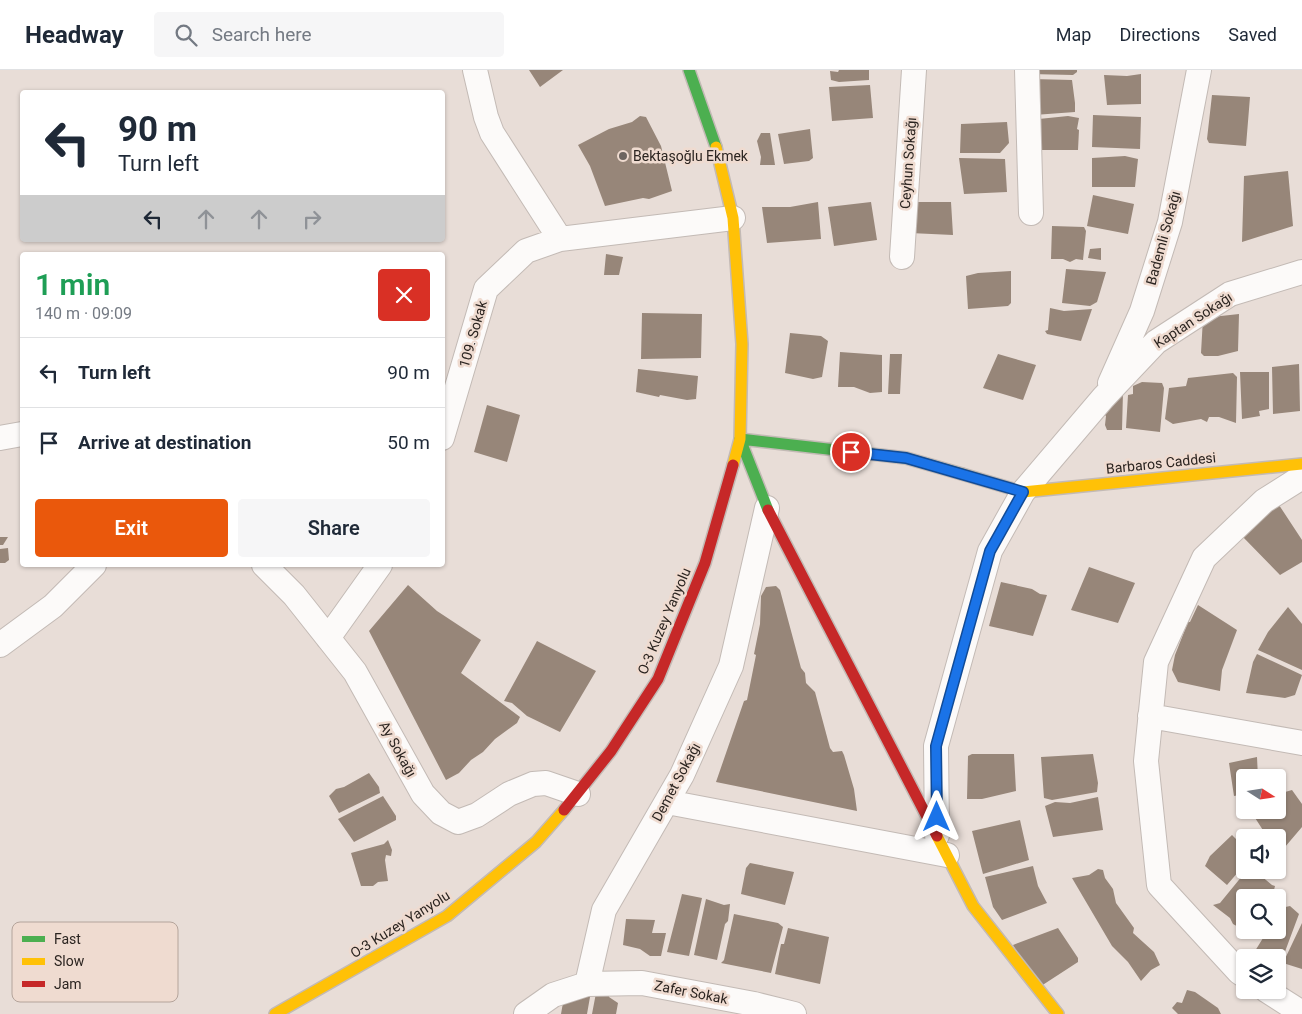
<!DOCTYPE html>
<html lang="en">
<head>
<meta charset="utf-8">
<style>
	body { margin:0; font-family:Roboto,sans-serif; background:#f6f6f7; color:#1f2937; height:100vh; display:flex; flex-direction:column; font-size:19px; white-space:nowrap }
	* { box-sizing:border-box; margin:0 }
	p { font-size:16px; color:#747a83 }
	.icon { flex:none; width:28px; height:28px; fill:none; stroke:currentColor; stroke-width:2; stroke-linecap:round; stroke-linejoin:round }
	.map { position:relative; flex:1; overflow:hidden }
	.side { position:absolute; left:20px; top:182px; width:425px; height:315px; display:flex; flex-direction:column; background:#fff; border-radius:5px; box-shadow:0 1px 4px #0004 }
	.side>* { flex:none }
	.top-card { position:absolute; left:20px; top:20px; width:425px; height:152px; border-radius:5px; box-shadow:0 1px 4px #0004; background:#fff; color:#1f2937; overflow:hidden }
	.needle { width:32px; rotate:102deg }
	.fabs { position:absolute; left:1236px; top:699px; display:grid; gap:10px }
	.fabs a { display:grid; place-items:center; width:50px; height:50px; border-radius:5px; background:#fff; box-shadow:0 1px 4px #0004; font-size:25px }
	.pin { position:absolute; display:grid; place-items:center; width:42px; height:42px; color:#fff; margin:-21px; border:2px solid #fff; border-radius:50%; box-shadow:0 1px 5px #0007 }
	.me { position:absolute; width:55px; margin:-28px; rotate:0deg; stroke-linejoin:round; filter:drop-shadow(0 0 4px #0008) }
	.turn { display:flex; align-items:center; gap:18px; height:105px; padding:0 15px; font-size:22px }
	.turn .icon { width:65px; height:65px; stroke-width:2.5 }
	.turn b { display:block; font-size:35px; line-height:42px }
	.lanes { display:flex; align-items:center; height:48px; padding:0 15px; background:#0003; justify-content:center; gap:25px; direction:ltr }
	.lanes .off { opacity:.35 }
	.round { display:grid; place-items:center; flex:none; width:52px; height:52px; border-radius:5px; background:#f6f6f7 }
	.headline { display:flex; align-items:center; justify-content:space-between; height:85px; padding:0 15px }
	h1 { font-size:30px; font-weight:600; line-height:38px; color:#1e9e55 }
	.cta { display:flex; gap:10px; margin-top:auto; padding:10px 15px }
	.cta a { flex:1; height:58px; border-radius:5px; background:#ea580c; color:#fff; font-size:20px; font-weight:600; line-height:58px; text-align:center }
	.cta a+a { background:#f6f6f7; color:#1f2937 }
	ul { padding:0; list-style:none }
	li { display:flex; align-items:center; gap:15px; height:70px; padding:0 15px; border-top:1px solid #e0e1e3 }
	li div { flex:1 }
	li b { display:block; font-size:19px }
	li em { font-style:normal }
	header { display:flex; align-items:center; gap:30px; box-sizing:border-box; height:70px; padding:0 25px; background:#fff; border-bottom:1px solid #e0e1e3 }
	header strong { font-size:24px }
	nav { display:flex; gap:28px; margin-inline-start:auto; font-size:18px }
	.search { width:350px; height:45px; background:#f6f6f7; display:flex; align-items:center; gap:12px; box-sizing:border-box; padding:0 18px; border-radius:5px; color:#747a83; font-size:19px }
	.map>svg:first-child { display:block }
	.building { fill:#978679 }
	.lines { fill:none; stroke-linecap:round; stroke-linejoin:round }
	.street-casing { stroke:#c3bab5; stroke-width:26 }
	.fast-casing { stroke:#c3bab5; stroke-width:14 }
	.slow-casing { stroke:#c3bab5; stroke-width:14 }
	.jam-casing { stroke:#c3bab5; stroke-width:14 }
	.street { stroke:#fcfaf9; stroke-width:24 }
	.fast { stroke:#4caf50; stroke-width:11 }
	.slow { stroke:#ffc107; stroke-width:11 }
	.jam { stroke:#c62828; stroke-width:11 }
	.route-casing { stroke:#114b97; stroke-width:12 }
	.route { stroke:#1a73e8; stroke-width:9 }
	.poi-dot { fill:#6d6560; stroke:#efdbd0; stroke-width:2 }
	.labels { text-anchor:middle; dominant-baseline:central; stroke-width:5; stroke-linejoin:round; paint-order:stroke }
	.poi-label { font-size:14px; fill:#2b2420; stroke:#efdbd0; text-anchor:start }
	.street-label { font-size:14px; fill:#2b2420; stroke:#efdbd0 }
	.key { fill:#efdbd0; stroke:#b4a49b; stroke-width:1 }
	.key-label { font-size:14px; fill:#2b2420 }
</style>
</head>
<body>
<header>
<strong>Headway</strong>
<div class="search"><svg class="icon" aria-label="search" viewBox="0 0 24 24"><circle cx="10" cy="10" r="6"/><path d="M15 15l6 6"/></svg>Search here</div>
<nav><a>Map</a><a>Directions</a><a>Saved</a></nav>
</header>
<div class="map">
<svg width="1302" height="944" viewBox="0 0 1302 944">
	<rect width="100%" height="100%" fill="#e8ddd7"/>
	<!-- building -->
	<path class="building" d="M529 0H563L540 17Z
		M839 0H869V10L839 12 831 10 830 1 838 2Z
		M1031 0H1077V2L1073 5 1030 4Z
		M1141 4V34L1107 35 1104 5 1127 6Z
		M1032 9 1072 10 1075 33V42L1034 45Z
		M870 15 873 48 832 51 829 17Z
		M1212 25 1250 27 1246 76 1209 73 1207 69Z
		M1093 45 1141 47 1140 79 1092 77Z
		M640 46 646 47 661 76 672 121 649 129 643 128 605 136 590 96 578 75 609 59 632 52Z
		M1068 46 1079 48 1077 59 1079 60 1078 80H1038L1029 50Z
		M1007 52 1009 73 1000 83H960L961 54Z
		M810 59 813 88 809 91 784 94 778 64Z
		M761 63H770L775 95H760L761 87 757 71Z
		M1125 86 1138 89 1135 117H1092V88Z
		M959 88 1005 89 1007 122 964 124Z
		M1288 101 1293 156 1242 172 1244 106Z
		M1093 125 1134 134 1128 164 1087 156Z
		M818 132 821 169 767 173 762 137H790Z
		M871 132 877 170 834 176 828 137Z
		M913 132H951L953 165 910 163Z
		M1052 156 1084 157 1086 161 1083 190 1076 189 1070 192 1063 189H1051Z
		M1101 178V190L1088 188 1090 179Z
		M606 184 623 187 619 205H604Z
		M1066 199 1106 202 1097 232 1090 236 1062 233Z
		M1011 201V233L1008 236 968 239 966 206 978 203Z
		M1050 238 1064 241 1092 239 1081 271 1047 264 1045 261 1048 260Z
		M642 243 702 244 701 288 641 289Z
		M1239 244 1238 281 1218 286H1204L1201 283 1203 248Z
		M790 263 821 266 828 271 822 307 813 309 785 303Z
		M840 282 882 285V322L870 323 854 317H838Z
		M890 284H902L900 324H888Z
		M998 284 1036 295 1023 330 983 318Z
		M1299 294 1300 341 1273 344 1272 297Z
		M638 299 698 306 696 329 687 330 660 325 659 327 636 322Z
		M1240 302H1269V339L1259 341 1260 346 1242 349Z
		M1233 303 1237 307 1236 353 1219 347H1209L1207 352 1201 349 1173 354 1165 349 1169 318 1186 316 1188 308Z
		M1142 312 1162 313 1164 318 1160 362 1126 358 1128 325 1133 324V316Z
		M1123 322 1122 360H1107L1105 355 1106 346 1104 344Z
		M487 335 520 345 507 392 474 382Z
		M1279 435 1302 470V492L1280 505 1242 466 1255 448Z
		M0 467H8L3 475H0Z
		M8 478 9 490 5 493H0V479Z
		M1089 497 1135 513 1118 553 1071 540Z
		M1001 512 1032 519 1040 524 1047 525 1033 566 989 556Z
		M408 515 437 541 481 570 461 603 520 647 517 653 495 669 483 682 471 690 459 703 446 710 369 561Z
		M776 516 780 520 801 598 805 603 806 613 815 622 830 678 833 682 842 681 844 685 854 719 857 741 716 712 744 631 747 630 756 585 754 584 760 554 761 526 766 517Z
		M1198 535 1237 560 1222 600 1220 621 1178 612 1172 600 1175 585 1188 552H1190Z
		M1288 537 1302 554V600L1258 580 1268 562Z
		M537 571 596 601 560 662 527 646 512 633 504 631Z
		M1257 584 1302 605 1295 625 1285 628 1246 623 1253 592Z
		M972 684H1014L1016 721 982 729H967L968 686Z
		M1093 684 1098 713 1097 722 1052 730 1044 728 1041 687Z
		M1257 687 1258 708H1245V724L1234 726 1229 693Z
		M369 703 379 717 380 723 339 743 329 726 336 719 344 717Z
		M1292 720 1302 734V757L1279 784 1278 768H1268L1250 740H1278V724Z
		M383 726 396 746V750L354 772 338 749Z
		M1098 727 1103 760 1053 767 1045 736 1055 732 1070 733Z
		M1020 750 1029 790 983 804 972 761Z
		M1232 765 1245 778V794L1227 815 1205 796 1210 786Z
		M388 770 392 780 391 786 386 785 385 790 388 811 378 812 373 816H361L351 783 384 774Z
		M750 793 794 802 785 835 741 824 746 798Z
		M1033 796 1038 816 1047 833 1002 850 993 837 985 807Z
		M1098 799 1103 800 1105 808 1113 819 1116 833 1134 858 1133 863 1154 882 1160 895 1151 900 1141 911 1128 892 1112 876 1072 808 1089 805Z
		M1247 800H1254L1272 815 1275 816 1272 828H1245V860H1253L1251 864 1233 854 1230 848 1213 835 1220 833Z
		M682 824 702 828 689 886 667 882Z
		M706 829 724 835 730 834 728 851 725 854 717 890 694 885Z
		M1290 836 1299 844 1283 887 1278 889V888H1273L1255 881 1268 860H1278V844L1281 838Z
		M734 844 778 853 783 857 771 903 721 893 724 890Z
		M626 849 655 850 652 863H666L661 886H650L640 879 623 875Z
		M1302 853V899L1283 893Z
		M788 858 829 867 820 914 775 904 781 874H784Z
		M1058 858 1078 888V892L1038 918 1013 875Z
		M1187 920 1195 922 1218 938 1221 944H1178L1172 938 1177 932 1182 933Z
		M608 922 609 927 618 933 616 944H592L596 923Z
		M579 925 590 927 587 944H561L564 927 578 930Z"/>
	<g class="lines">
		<!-- street casing -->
		<g class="street-casing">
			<path id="street" d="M475 0 486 47 492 63 560 169
				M1027 0 1031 143
				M902 187 914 0
				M1110 313 1142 241 1170 152 1199 0
				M0 368 22 364
				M442 368 486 219 526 181 560 169 733 148
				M264 495 294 525 355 602 423 724 441 743 458 752 477 745 509 724 533 714 546 713 578 724
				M328 568 380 495
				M0 575 53 536 94 495
				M1150 646 1302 673
				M667 732 947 785
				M937 765 936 676 990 481 1023 422 1103 328 1156 272 1230 224 1302 202
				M1245 906 1239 902 1159 815 1146 691 1156 592 1204 488 1264 431 1302 407
				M587 914 604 840 682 705 731 596 767 438
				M1266 920 1302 943
				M526 944 553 925 587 914 642 913 754 934 794 944"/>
		</g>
		<!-- fast casing -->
		<g class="fast-casing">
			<path id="fast" d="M689 0 716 77
				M768 440 740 369 906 388 962 404"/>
		</g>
		<!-- slow casing -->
		<g class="slow-casing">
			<path id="slow" d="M716 77 733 148 742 274 740 369 733 395
				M962 404 1023 422 1302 394
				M937 766 973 836 1058 944
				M275 944 447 846 536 772 564 740"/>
		</g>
		<!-- jam casing -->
		<g class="jam-casing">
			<path id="jam" d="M768 440 937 766
				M564 740 611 681 658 609 705 493 733 395"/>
		</g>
		<!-- street -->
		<use href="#street" class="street"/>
		<!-- fast -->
		<use href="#fast" class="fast"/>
		<!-- slow -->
		<use href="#slow" class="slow"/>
		<!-- jam -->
		<use href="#jam" class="jam"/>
	</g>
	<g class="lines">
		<!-- route casing -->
		<g class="route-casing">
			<path id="route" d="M851 382 906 388 1023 422 990 481 936 676 937 747"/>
		</g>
		<!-- route -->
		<use href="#route" class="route"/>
	</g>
	<!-- markers -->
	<circle class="poi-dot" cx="623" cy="86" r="5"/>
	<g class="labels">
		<!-- poi labels -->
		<g class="poi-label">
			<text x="633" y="86">Bektaşoğlu Ekmek</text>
		</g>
		<!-- street labels -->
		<g class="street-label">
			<text transform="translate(908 93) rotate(-86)">Ceyhun Sokağı</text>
			<text transform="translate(1163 168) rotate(-75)">Bademli Sokağı</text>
			<text transform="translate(1193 250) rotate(-33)">Kaptan Sokağı</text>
			<text transform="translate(473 264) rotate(-74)">109. Sokak</text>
			<text transform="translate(1161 393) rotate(-6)">Barbaros Caddesi</text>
			<text transform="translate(664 551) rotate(-67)">O-3 Kuzey Yanyolu</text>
			<text transform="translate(398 679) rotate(61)">Ay Sokağı</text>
			<text transform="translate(676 712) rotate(-62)">Demet Sokağı</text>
			<text transform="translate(400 854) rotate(-32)">O-3 Kuzey Yanyolu</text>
			<text transform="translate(691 922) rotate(11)">Zafer Sokak</text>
		</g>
	</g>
	<!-- legend -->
	<rect x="12" y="852" width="166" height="80" rx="8" class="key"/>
	<rect x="22" y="866" width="23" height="6" fill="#4caf50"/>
	<rect x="22" y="888" width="23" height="7" fill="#ffc107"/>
	<rect x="22" y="911" width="23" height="6" fill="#c62828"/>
	<g class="key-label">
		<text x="54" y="874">Fast</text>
		<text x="54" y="896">Slow</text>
		<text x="54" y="919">Jam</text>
	</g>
</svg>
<div class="fabs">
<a><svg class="needle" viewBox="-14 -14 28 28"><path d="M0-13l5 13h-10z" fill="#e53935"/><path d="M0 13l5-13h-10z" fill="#747a83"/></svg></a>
<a><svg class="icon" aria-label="sound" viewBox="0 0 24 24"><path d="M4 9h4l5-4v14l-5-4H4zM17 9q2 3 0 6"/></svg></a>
<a><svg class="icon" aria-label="search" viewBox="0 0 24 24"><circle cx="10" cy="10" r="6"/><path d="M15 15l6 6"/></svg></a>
<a><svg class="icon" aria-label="layers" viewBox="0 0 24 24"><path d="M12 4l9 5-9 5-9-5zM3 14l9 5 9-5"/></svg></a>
</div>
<div class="pin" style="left:851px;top:382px;background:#d93025"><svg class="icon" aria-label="arrive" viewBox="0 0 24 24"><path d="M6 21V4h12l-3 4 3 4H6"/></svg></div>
<svg class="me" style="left:937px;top:747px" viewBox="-20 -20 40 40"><path d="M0-17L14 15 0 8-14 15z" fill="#1a73e8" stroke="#fff" stroke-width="4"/></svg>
<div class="top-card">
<div class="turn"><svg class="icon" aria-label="left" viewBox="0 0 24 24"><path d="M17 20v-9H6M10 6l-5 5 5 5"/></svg><div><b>90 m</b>Turn left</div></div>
<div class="lanes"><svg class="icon" aria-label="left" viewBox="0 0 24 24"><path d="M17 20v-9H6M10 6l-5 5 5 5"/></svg><svg class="icon off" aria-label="ahead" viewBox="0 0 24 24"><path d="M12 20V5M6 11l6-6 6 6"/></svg><svg class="icon off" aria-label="ahead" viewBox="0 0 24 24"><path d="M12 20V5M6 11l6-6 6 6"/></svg><svg class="icon off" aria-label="right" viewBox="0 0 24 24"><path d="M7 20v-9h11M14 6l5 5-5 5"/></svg></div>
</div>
<section class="side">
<div class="headline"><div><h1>1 min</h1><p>140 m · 09:09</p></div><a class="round" style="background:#d93025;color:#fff"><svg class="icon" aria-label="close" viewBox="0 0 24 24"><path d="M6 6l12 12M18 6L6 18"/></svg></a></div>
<ul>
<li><svg class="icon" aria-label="left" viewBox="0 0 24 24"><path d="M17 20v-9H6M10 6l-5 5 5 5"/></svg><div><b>Turn left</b></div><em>90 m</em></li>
<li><svg class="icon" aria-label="arrive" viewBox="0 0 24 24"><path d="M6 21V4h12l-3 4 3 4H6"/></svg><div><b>Arrive at destination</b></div><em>50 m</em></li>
</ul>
<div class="cta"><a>Exit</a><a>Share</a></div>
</section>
</div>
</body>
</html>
